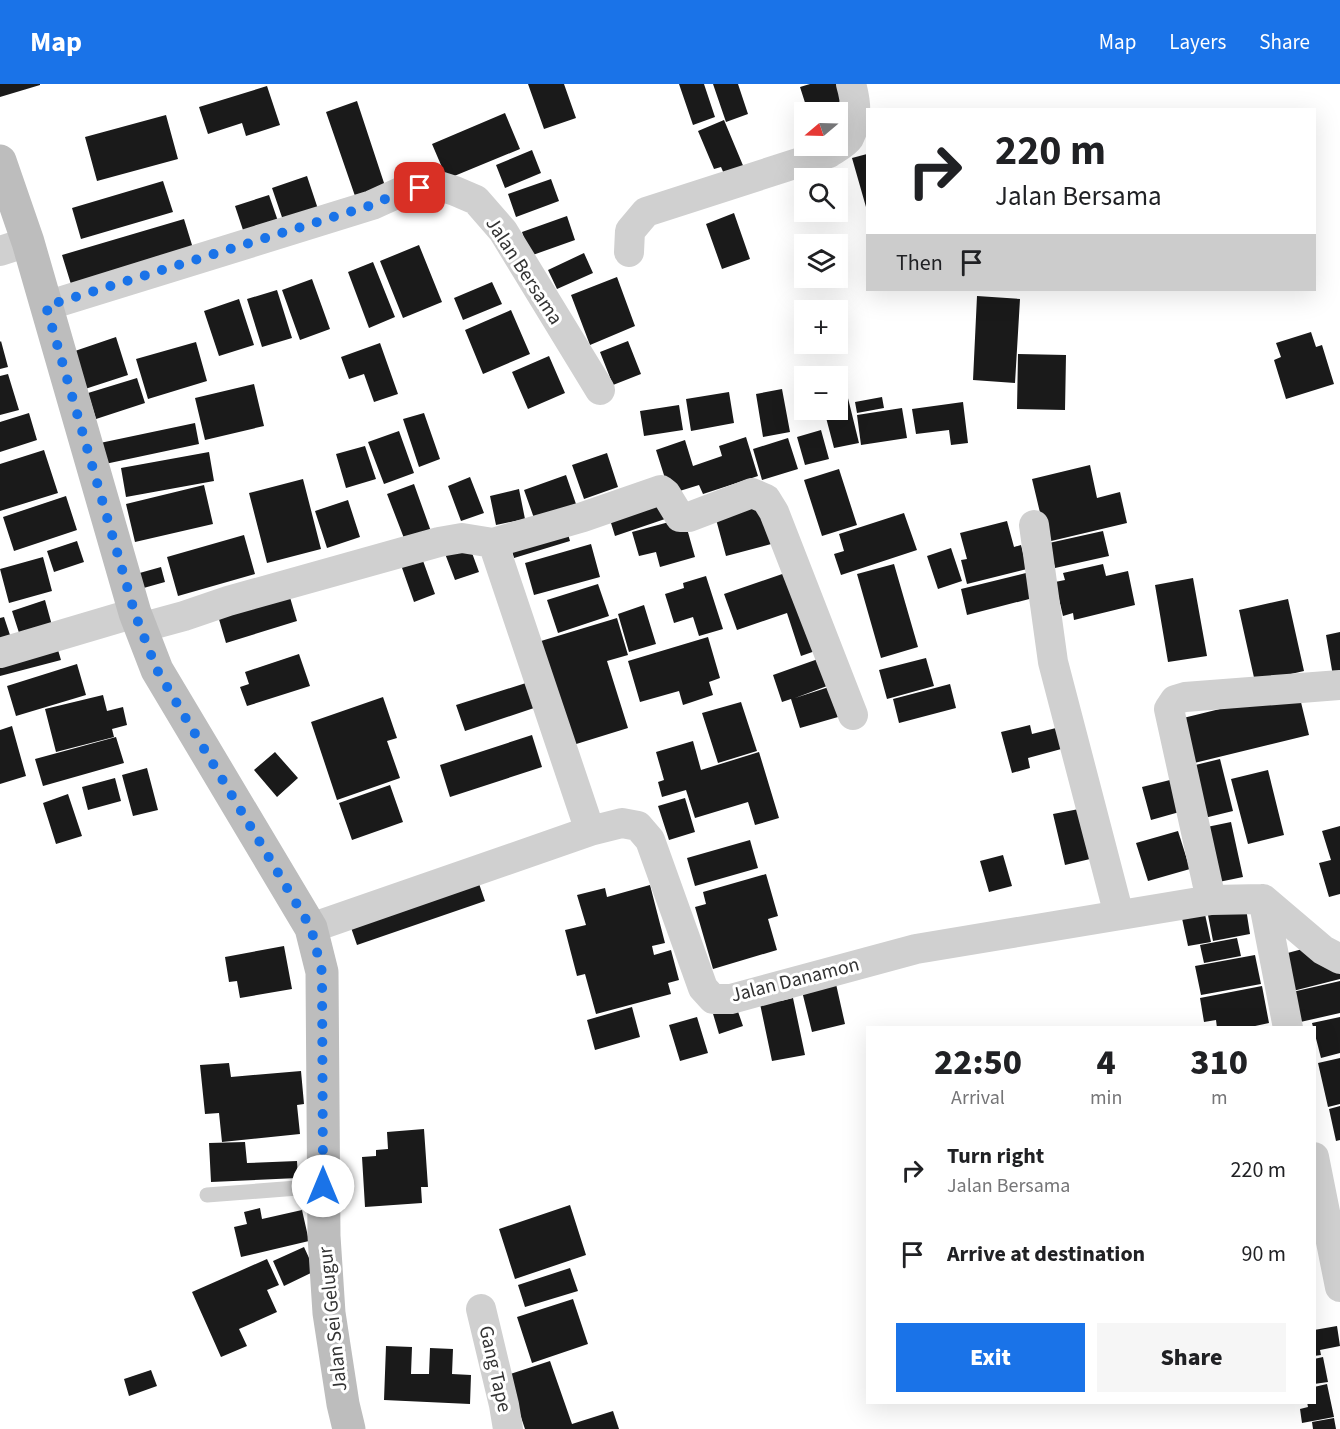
<!DOCTYPE html>
<html lang="en">
<head>
<meta charset="utf-8">
<style>
	body { margin:0; font-family:"Source Sans 3",sans-serif; background:#f6f6f6; color:#202124; height:100vh; display:flex; flex-direction:column; font-size:22px; white-space:nowrap }
	* { box-sizing:border-box; margin:0 }
	p { font-size:20px; color:#757577 }
	.icon { flex:none; width:33px; height:33px; fill:none; stroke:currentColor; stroke-width:2; stroke-linecap:round; stroke-linejoin:round }
	.map { position:relative; flex:1; overflow:hidden }
	.side { position:absolute; left:866px; top:942px; width:450px; height:378px; display:flex; flex-direction:column; background:#fff; border-radius:0px; box-shadow:0 6px 24px #0002 }
	.side>* { flex:none }
	.guide { position:absolute; left:866px; top:24px; width:450px; height:183px; border-radius:0px; box-shadow:0 6px 24px #0002; background:#fff; color:#202124; overflow:hidden }
	.needle { width:39px; rotate:251deg }
	.buttons { position:absolute; left:794px; top:18px; display:grid; gap:12px }
	.buttons a { display:grid; place-items:center; width:54px; height:54px; border-radius:0px; background:#fff; box-shadow:0 6px 24px #0002; font-size:30px }
	.pin { position:absolute; display:grid; place-items:center; width:51px; height:51px; color:#fff; margin:-26px; border-radius:12px; box-shadow:0 3px 9px #0006 }
	.me { position:absolute; width:66px; margin:-33px; rotate:0deg; stroke-linejoin:round; filter:drop-shadow(0 0 4px #0008) }
	.turn { display:flex; align-items:center; gap:21px; height:126px; padding:0 30px; font-size:27px }
	.turn .icon { width:78px; height:78px; stroke-width:2.5 }
	.turn b { display:block; font-size:42px; line-height:51px }
	.then { display:flex; align-items:center; height:57px; padding:0 30px; background:#0003; gap:12px; font-size:22px }
	.eta { display:flex; justify-content:space-evenly; align-items:center; height:102px; text-align:center }
	.eta b { font-size:36px; font-weight:800; line-height:42px }
	.cta { display:flex; gap:12px; margin-top:auto; padding:12px 30px }
	.cta a { flex:1; height:69px; border-radius:0px; background:#1a73e8; color:#fff; font-size:24px; font-weight:800; line-height:69px; text-align:center }
	.cta a+a { background:#f6f6f6; color:#202124 }
	ul { padding:0; list-style:none }
	li { display:flex; align-items:center; gap:18px; height:84px; padding:0 30px }
	li div { flex:1 }
	li b { display:block; font-size:22px }
	li em { font-style:normal }
	header { display:flex; align-items:center; gap:36px; box-sizing:border-box; height:84px; padding:0 30px; background:#1a73e8; color:#fff }
	header strong { font-size:28px }
	nav { display:flex; gap:33px; margin-inline-start:auto; font-size:21px }
	.map>svg:first-child { display:block }
	.building { fill:#1a1a1a }
	.lines { fill:none; stroke-linecap:round; stroke-linejoin:round }
	.lane { stroke:#d0d0d0; stroke-width:15 }
	.street { stroke:#d0d0d0; stroke-width:30 }
	.secondary { stroke:#bdbdbd; stroke-width:33 }
	.route { stroke:#1a73e8; stroke-width:10; stroke-dasharray:0 18 }
	.labels { text-anchor:middle; dominant-baseline:central; stroke-width:6; stroke-linejoin:round; paint-order:stroke }
	.street-label { font-size:20px; fill:#333; stroke:#fff }
</style>
</head>
<body>
<header>
<strong>Map</strong>
<nav><a>Map</a><a>Layers</a><a>Share</a></nav>
</header>
<div class="map">
<svg width="1340" height="1345" viewBox="0 0 1340 1345">
	<rect width="100%" height="100%" fill="#fff"/>
	<!-- building -->
	<path class="building" d="M0 0H40V1L0 13Z
		M528 0H564L576 34 544 45Z
		M679 0H704L715 33 693 41Z
		M713 0H738L748 30 726 38Z
		M810 0H840L845 16 808 28 800 3Z
		M267 2 280 41 246 52 242 39 208 50 199 23Z
		M357 17 385 102 355 112 326 28Z
		M505 29 520 65 447 95 432 60Z
		M166 31 178 75 97 97 85 53Z
		M724 36 747 91 728 99 721 83 714 85 698 47Z
		M532 66 541 89 505 104 496 81Z
		M867 70V123H866L852 74Z
		M307 92 320 131 285 142 272 104Z
		M551 95 559 117 516 133 508 110Z
		M163 97 173 128 81 155 72 124Z
		M269 111 280 143 246 155 235 122Z
		M734 129 750 175 722 185 706 140Z
		M567 132 575 156 530 172 522 148Z
		M184 135 196 174 74 210 62 171Z
		M419 161 442 218 403 234 380 177Z
		M584 169 593 189 557 205 548 186Z
		M373 178 395 233 369 244 348 188Z
		M617 193 635 242 590 261 571 211Z
		M312 195 330 245 300 256 282 206Z
		M492 198 502 220 463 236 454 214Z
		M277 206 292 254 262 263 247 215Z
		M977 212 1020 215 1015 299 973 296Z
		M239 215 254 261 219 272 204 227Z
		M511 226 530 270 483 290 465 246Z
		M1311 248 1316 263 1322 261 1334 300 1286 315 1274 276 1281 273 1276 259Z
		M116 253 128 291 85 305 72 268Z
		M1 257 8 283 0 285V258Z
		M628 257 641 290 613 301 600 268Z
		M196 258 207 297 148 315 136 275Z
		M380 259 398 310 374 318 364 290 349 295 341 273Z
		M1018 270 1066 271 1065 326 1017 325Z
		M549 272 565 309 528 325 512 288Z
		M8 290 19 326 0 331V292Z
		M137 294 145 319 96 335 88 309Z
		M254 300 264 342 205 356 195 314Z
		M782 305 790 348 763 353 756 310Z
		M846 306 859 359 834 364 824 326H837V308Z
		M729 308 734 339 691 347 686 315Z
		M882 313 884 324 857 329 855 318Z
		M963 318 968 359 951 361 949 346 916 350 912 325Z
		M679 321 683 346 644 352 640 327Z
		M902 324 907 354 861 361 857 331Z
		M29 329 37 356 0 368V338Z
		M424 329 440 375 419 383 403 335Z
		M195 339 199 360 105 380 100 359Z
		M821 346 829 375 805 381 797 353Z
		M399 347 414 389 384 400 368 358Z
		M746 353 758 392 703 410 699 401 670 410 656 366 685 356 693 382 722 372 719 362Z
		M788 354 798 385 762 396 753 365Z
		M365 362 376 395 346 404 336 370Z
		M44 366 58 409 0 427V380Z
		M209 368 214 397 126 413 121 384Z
		M607 369 618 403 584 415 572 381Z
		M1090 381 1097 414 1120 408 1127 439 1047 458 1032 395Z
		M839 385 857 441 822 452 804 396Z
		M566 391 576 420 534 434 524 406Z
		M470 393 484 429 461 437 448 402Z
		M303 395 321 465 267 479 249 409Z
		M414 400 433 453 407 462 387 410Z
		M204 401 213 440 135 458 126 420Z
		M519 405 525 435 496 441 490 412Z
		M656 410 665 435 615 452 607 426Z
		M66 412 77 446 14 467 3 433Z
		M763 414 775 459 726 472 714 428Z
		M348 416 360 453 327 464 315 427Z
		M904 429 917 466 841 491 834 470 844 467 839 450Z
		M684 434 695 473 660 483 656 468 639 472 632 448Z
		M1007 437 1014 463 1021 461 1027 485 967 500 961 476 967 475 960 449Z
		M565 440 570 457 514 474 509 456Z
		M1103 447 1109 472 1055 484 1049 459Z
		M244 451 255 490 178 512 167 473Z
		M77 457 84 478 54 488 47 467Z
		M468 458 479 488 455 496 444 467Z
		M591 460 600 493 534 511 525 479Z
		M951 464 962 497 938 505 927 472Z
		M43 473 52 507 9 519 0 485Z
		M422 474 435 510 414 518 401 481Z
		M894 480 918 563 881 574 857 490Z
		M1103 480 1106 492 1128 487 1135 521 1074 536 1073 529 1063 532 1055 498 1065 496 1063 489Z
		M161 483 165 498 140 505 136 490Z
		M791 487 818 566 801 572 787 529 737 546 724 510Z
		M1026 489 1033 514 967 531 961 505Z
		M706 492 723 545 699 552 693 533 674 539 665 510 684 504 683 499Z
		M1193 494 1207 572 1168 578 1155 501Z
		M598 500 609 532 558 549 547 516Z
		M289 510 297 537 226 559 218 532Z
		M1288 515 1304 587 1255 598 1239 526Z
		M45 516 53 545 21 555 12 527Z
		M644 521 656 560 629 568 618 530Z
		M4 533 12 557 0 561V534Z
		M617 534 628 571 607 577 628 644 573 661 541 557Z
		M1340 548V590L1333 592 1326 551Z
		M708 553 720 594 709 598 713 611 683 621 679 607 640 618 628 577Z
		M55 556 61 576 0 592V571Z
		M299 570 310 602 247 622 240 603 249 600 245 588Z
		M926 574 934 602 887 615 879 586Z
		M818 575 827 602 795 614 829 603 838 633 800 644 791 615 782 618 773 591Z
		M77 580 86 611 16 632 7 602Z
		M526 599 534 624 465 647 456 621Z
		M950 600 956 624 899 639 893 615Z
		M1298 606 1309 651 1186 681 1175 636Z
		M103 611 107 627 123 623 127 641 112 645 114 653 56 668 45 625Z
		M383 613 397 654 387 657 400 694 337 716 311 638Z
		M741 618 757 667 718 679 702 629Z
		M1030 641 1032 650 1060 643 1065 664 1028 674 1030 684 1012 689 1001 648Z
		M12 642 26 692 0 700V646Z
		M532 651 542 683 450 713 440 681Z
		M116 653 124 679 43 702 35 675Z
		M693 657 701 686 759 668 779 734 755 741 748 718 695 734 686 706 662 713 658 698 664 696 656 668Z
		M275 668 298 694 277 713 254 686Z
		M1220 675 1233 727 1196 736 1183 684Z
		M147 684 158 726 133 732 122 691Z
		M1268 686 1284 751 1248 760 1231 695Z
		M115 694 121 717 88 726 82 703Z
		M1174 695 1183 727 1151 736 1142 703Z
		M390 701 403 738 352 756 339 719Z
		M68 710 82 752 56 760 43 719Z
		M685 714 695 748 669 756 658 722Z
		M1079 725 1090 775 1065 781 1053 730Z
		M1231 738 1243 793 1214 799 1202 744Z
		M1340 742V810L1329 813 1319 779 1331 776 1322 747Z
		M1178 747 1190 785 1148 797 1136 759Z
		M750 756 758 784 695 802 687 774Z
		M1003 771 1012 802 989 808 980 777Z
		M766 790 778 832 768 835 777 866 713 885 695 823 706 820 703 808Z
		M476 791 485 817 357 861 348 835Z
		M650 801 665 859 652 862 654 871 671 866 679 896 668 899 671 910 596 930 585 890 577 892 565 846 586 841 577 811 605 804 607 813Z
		M1245 818 1250 850 1213 857 1207 826Z
		M1203 821 1211 858 1188 862 1180 825Z
		M1237 854 1241 872 1204 879 1200 861Z
		M284 862 292 905 240 914 237 897 229 898 225 873Z
		M1310 863 1340 876V895L1289 908 1280 871Z
		M1255 871 1261 900 1201 911 1195 882Z
		M834 891 845 940 812 948 800 899Z
		M1340 897V929L1296 939 1288 909Z
		M1262 902 1269 939 1246 944H1217L1216 936 1204 938 1200 914Z
		M793 914 805 971 772 977 759 915 781 917Z
		M734 916 743 942 719 950 711 923Z
		M632 923 640 953 595 966 587 936Z
		M697 933 708 969 680 977 669 941Z
		M1340 933V969L1321 974 1312 939Z
		M1340 974V1020L1328 1023 1318 979Z
		M229 979 231 993 301 987 304 1020 297 1021 300 1050 222 1058 219 1029 205 1030 200 981Z
		M1340 1022V1056L1336 1057 1329 1025Z
		M424 1045 428 1103H421L422 1119 365 1123 362 1073 376 1072V1066L388 1065 387 1048Z
		M245 1058 247 1079 297 1077 298 1094 211 1098 209 1059Z
		M570 1121 586 1171 515 1195 499 1145Z
		M260 1124 262 1135 302 1126 309 1157 241 1173 234 1143 247 1140 244 1128Z
		M304 1163 315 1187 284 1202 273 1177Z
		M267 1175 279 1201 267 1206 277 1228 239 1245 247 1262 221 1273 192 1208Z
		M570 1184 578 1207 525 1223 518 1201Z
		M573 1215 588 1260 532 1279 517 1233Z
		M1337 1242 1340 1262 1320 1266 1321 1271 1314 1272V1246Z
		M386 1262 412 1263 411 1290H429L430 1264 453 1265 452 1290 471 1291 470 1320 384 1316Z
		M1323 1273 1328 1298 1314 1300V1275Z
		M550 1277 572 1340 613 1327 619 1345H525L507 1291Z
		M151 1286 157 1302 129 1312 124 1295Z
		M1327 1300 1334 1333 1302 1339 1300 1325 1308 1323 1307 1318H1314V1303Z
		M1334 1334 1336 1345H1313L1312 1338Z"/>
	<g class="lines">
		<!-- lane -->
		<path class="lane" d="M207 1111 323 1102"/>
		<!-- street -->
		<path class="street" d="M0 167 28 158
			M629 168 630 147 646 128 829 69C835 65 845 60 849 54 858 37 856 17 851 0
			M46 222 372 121 405 106 436 101 455 107 476 116 503 147 600 306
			M1034 441 1053 578 1119 831
			M493 459 590 747
			M140 544 184 532 228 517 439 458 462 454 493 459 583 433 661 406 666 410 680 433H689L752 409 766 415 774 428 853 631
			M0 569 135 529
			M1263 815 1288 944
			M1263 815 1323 866 1340 875
			M1211 816 1169 625 1175 616 1185 613 1340 601
			M311 844 590 747 622 739 638 742 650 756 703 904 713 915H731L916 865 1211 816 1263 815
			M1314 1073 1340 1203
			M481 1225 504 1321 508 1345"/>
		<!-- secondary -->
		<path class="secondary" d="M0 77 28 158 135 529 157 586 311 844 322 888 324 1152 329 1229 343 1320 349 1345"/>
	</g>
	<g class="lines">
		<!-- route -->
		<path class="route" d="M323 1102 322 888 311 844 157 586 135 530 46 222 372 121 405 106 420 104"/>
	</g>
	<g class="labels">
		<!-- street labels -->
		<g class="street-label">
			<text transform="translate(524 187) rotate(57)">Jalan Bersama</text>
			<text transform="translate(795 896) rotate(-14)">Jalan Danamon</text>
			<text transform="translate(333 1235) rotate(-96)">Jalan Sei Gelugur</text>
			<text transform="translate(495 1285) rotate(77)">Gang Tape</text>
		</g>
	</g>
</svg>
<div class="buttons">
<a><svg class="needle" viewBox="-14 -14 28 28"><path d="M0-13l5 13h-10z" fill="#e53935"/><path d="M0 13l5-13h-10z" fill="#757577"/></svg></a>
<a><svg class="icon" aria-label="search" viewBox="0 0 24 24"><circle cx="10" cy="10" r="6"/><path d="M15 15l6 6"/></svg></a>
<a><svg class="icon" aria-label="layers" viewBox="0 0 24 24"><path d="M12 4l9 5-9 5-9-5zM3 14l9 5 9-5"/></svg></a>
<a>+</a>
<a>−</a>
</div>
<div class="pin" style="left:420px;top:104px;background:#d93025"><svg class="icon" aria-label="arrive" viewBox="0 0 24 24"><path d="M6 21V4h12l-3 4 3 4H6"/></svg></div>
<svg class="me" style="left:323px;top:1102px" viewBox="-20 -20 40 40"><circle r="19" fill="#fff"/><path d="M0-13L10 11 0 6-10 11z" fill="#1a73e8"/></svg>
<div class="guide">
<div class="turn"><svg class="icon" aria-label="right" viewBox="0 0 24 24"><path d="M7 20v-9h11M14 6l5 5-5 5"/></svg><div><b>220 m</b>Jalan Bersama</div></div>
<div class="then">Then<svg class="icon" aria-label="arrive" viewBox="0 0 24 24"><path d="M6 21V4h12l-3 4 3 4H6"/></svg></div>
</div>
<section class="side">
<div class="eta">
<div><b>22:50</b><p>Arrival</p></div>
<div><b>4</b><p>min</p></div>
<div><b>310</b><p>m</p></div>
</div>
<ul>
<li><svg class="icon" aria-label="right" viewBox="0 0 24 24"><path d="M7 20v-9h11M14 6l5 5-5 5"/></svg><div><b>Turn right</b><p>Jalan Bersama</p></div><em>220 m</em></li>
<li><svg class="icon" aria-label="arrive" viewBox="0 0 24 24"><path d="M6 21V4h12l-3 4 3 4H6"/></svg><div><b>Arrive at destination</b></div><em>90 m</em></li>
</ul>
<div class="cta"><a>Exit</a><a>Share</a></div>
</section>
</div>
</body>
</html>
